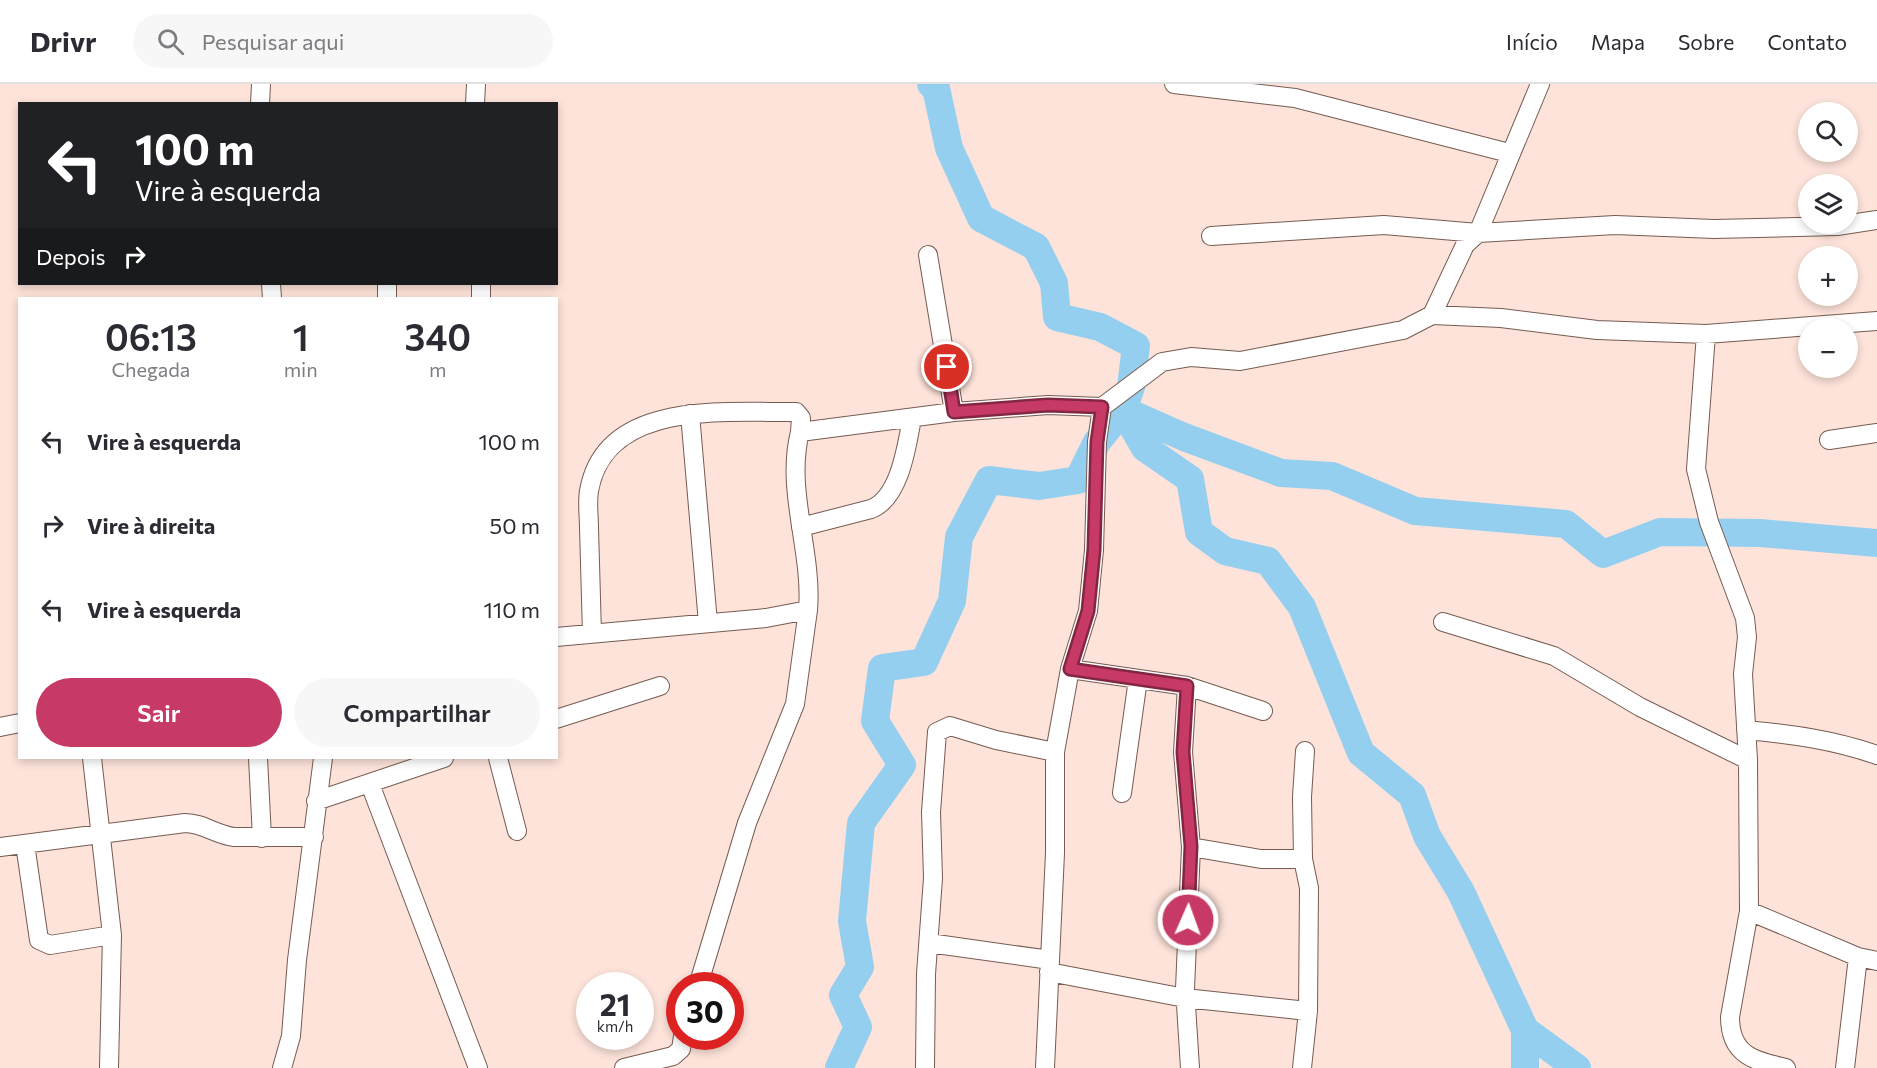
<!DOCTYPE html>
<html lang="pt">
<head>
<meta charset="utf-8">
<style>
	body { margin:0; font-family:Commissioner,sans-serif; background:#f7f7f7; color:#2b2b33; height:100vh; display:flex; flex-direction:column; font-size:22px; white-space:nowrap }
	* { box-sizing:border-box; margin:0 }
	p { font-size:20px; color:#7c7c81 }
	.icon { flex:none; width:33px; height:33px; fill:none; stroke:currentColor; stroke-width:2; stroke-linecap:round; stroke-linejoin:round }
	.map { position:relative; flex:1; overflow:hidden }
	.panel { position:absolute; left:18px; top:213px; width:540px; height:462px; display:flex; flex-direction:column; background:#fff; border-radius:0px; box-shadow:0 3px 9px #0003 }
	.panel>* { flex:none }
	.guide { position:absolute; left:18px; top:18px; width:540px; height:183px; border-radius:0px; box-shadow:0 3px 9px #0003; background:#202124; color:#fff; overflow:hidden }
	.controls { position:absolute; left:1798px; top:18px; display:grid; gap:12px }
	.controls a { display:grid; place-items:center; width:60px; height:60px; border-radius:50%; background:#fff; box-shadow:0 3px 9px #0003; font-size:30px }
	.speed { position:absolute; left:576px; top:888px; display:flex; gap:12px; font-size:30px; font-weight:700; text-align:center }
	.speed>* { display:grid; place-content:center; width:78px; height:78px; border-radius:50%; background:#fff; box-shadow:0 3px 9px #0003; line-height:1 }
	.speed small { font-size:15px; font-weight:400 }
	.speed .limit { border:9px solid #d22; background:#fff; color:#111 }
	.pin { position:absolute; display:grid; place-items:center; width:51px; height:51px; color:#fff; margin:-26px; border:3px solid #fff; border-radius:50%; box-shadow:0 2px 6px #0007 }
	.me { position:absolute; width:66px; margin:-33px; rotate:2deg; stroke-linejoin:round; filter:drop-shadow(0 0 4px #0008) }
	.turn { display:flex; align-items:center; gap:21px; height:126px; padding:0 18px; font-size:27px }
	.turn .icon { width:78px; height:78px; stroke-width:2.5 }
	.turn b { display:block; font-size:42px; line-height:51px }
	.then { display:flex; align-items:center; height:57px; padding:0 18px; background:#0003; gap:12px; font-size:22px }
	.eta { display:flex; justify-content:space-evenly; align-items:center; height:102px; text-align:center }
	.eta b { font-size:36px; font-weight:600; line-height:42px }
	.action { display:flex; gap:12px; margin-top:auto; padding:12px 18px }
	.action a { flex:1; height:69px; border-radius:36px; background:#c83a66; color:#fff; font-size:24px; font-weight:600; line-height:69px; text-align:center }
	.action a+a { background:#f7f7f7; color:#2b2b33 }
	ul { padding:0; list-style:none }
	li { display:flex; align-items:center; gap:18px; height:84px; padding:0 18px }
	li div { flex:1 }
	li b { display:block; font-size:22px }
	li em { font-style:normal }
	header { display:flex; align-items:center; gap:36px; box-sizing:border-box; height:84px; padding:0 30px; background:#fff; border-bottom:2px solid #e1e1e2 }
	header strong { font-size:28px }
	nav { display:flex; gap:33px; margin-inline-start:auto; font-size:21px }
	.search { width:420px; height:54px; background:#f7f7f7; display:flex; align-items:center; gap:15px; box-sizing:border-box; padding:0 21px; border-radius:33px; color:#7c7c81; font-size:22px }
	.map>svg:first-child { display:block }
	.lines { fill:none; stroke-linecap:round; stroke-linejoin:round }
	.river { stroke:#95cff0; stroke-width:28 }
	.minor-casing { stroke:#765b51; stroke-width:20 }
	.minor { stroke:#fff; stroke-width:18 }
	.route-casing { stroke:#822642; stroke-width:15 }
	.route { stroke:#c83a66; stroke-width:10 }
</style>
</head>
<body>
<header>
<strong>Drivr</strong>
<div class="search"><svg class="icon" aria-label="search" viewBox="0 0 24 24"><circle cx="10" cy="10" r="6"/><path d="M15 15l6 6"/></svg>Pesquisar aqui</div>
<nav><a>Início</a><a>Mapa</a><a>Sobre</a><a>Contato</a></nav>
</header>
<div class="map">
<svg width="1877" height="984" viewBox="0 0 1877 984">
	<rect width="100%" height="100%" fill="#fde3d9"/>
	<g class="lines">
		<!-- river -->
		<path class="river" d="M1123 326 1145 364 1190 395 1199 448 1225 467 1268 477 1302 523 1361 669 1412 711 1427 752 1461 808 1525 946 1577 984
			M1123 326 1184 353 1281 389 1332 392 1415 427 1566 440 1603 470 1660 448 1760 449 1877 459
			M1525 946V984
			M839 984 858 943 843 911 860 883 852 837 861 739 902 681 875 637 882 584 924 578 952 517 959 453 989 396 1039 402 1078 396 1097 358 1123 326 1131 303 1136 262 1100 243 1057 233 1054 199 1036 163 981 134 949 64 936 4 931 0"/>
		<!-- minor casing -->
		<g class="minor-casing">
			<path id="minor" d="M1174 0 1295 14 1509 69
				M260 20 261 0
				M475 20 476 0
				M1211 152 1384 141 1478 149 1615 141 1714 145 1837 142 1877 136
				M928 171 954 328
				M271 200 272 214
				M481 200V214
				M387 214V200
				M1432 231 1465 161 1478 149 1540 0
				M1706 250 1696 385 1709 438 1745 534 1747 553 1743 590 1748 676 1749 827 1730 933C1730 971 1754 977 1786 984
				M690 330 708 539
				M1829 356 1877 349
				M801 443 871 425C900 414 907 361 912 334
				M1443 538 1554 572 1640 623 1748 676
				M592 550C591 514 590 479 589 444 589 432 587 419 589 407 605 315 726 329 796 328L801 334 800 348
				M556 553 766 534 808 526C813 468 785 406 800 348L954 328 1048 321 1102 323 1162 278 1191 273 1240 277 1403 246 1432 231 1501 234 1597 246 1706 250 1877 237
				M1070 585 1187 602 1183 668 1191 763 1185 905 1190 984
				M1187 602 1263 627
				M556 635 660 602
				M0 643 20 639
				M1746 646C1791 650 1834 656 1877 671
				M92 674 112 851 109 984
				M258 674 262 754
				M498 674 517 747
				M370 700 478 984
				M1122 709 1138 595
				M316 717 444 674
				M25 760 39 856 50 861 112 851
				M0 763 185 739C203 739 216 751 234 753H314
				M1303 775 1302 713 1305 667
				M1749 827 1858 873 1877 877
				M929 859 1050 876
				M1049 888 1185 914 1308 927 1309 804 1303 775H1261L1191 763
				M698 902 747 739 795 620 808 526
				M282 984 291 952 297 876 323 674
				M624 984 673 972 681 965 683 952
				M925 984 926 890 933 794 931 728 937 648 950 642 996 656 1055 668
				M1045 984 1055 769V668L1070 585 1088 527 1094 466 1097 358 1102 323
				M1302 984 1308 927
				M1845 984 1858 873"/>
		</g>
		<!-- minor -->
		<use href="#minor" class="minor"/>
	</g>
	<g class="lines">
		<!-- route casing -->
		<g class="route-casing">
			<path id="route" d="M947 283 954 328 1048 321 1102 323 1097 358 1094 466 1088 527 1070 585 1187 602 1183 668 1191 762 1188 836"/>
		</g>
		<!-- route -->
		<use href="#route" class="route"/>
	</g>
</svg>
<div class="controls">
<a><svg class="icon" aria-label="search" viewBox="0 0 24 24"><circle cx="10" cy="10" r="6"/><path d="M15 15l6 6"/></svg></a>
<a><svg class="icon" aria-label="layers" viewBox="0 0 24 24"><path d="M12 4l9 5-9 5-9-5zM3 14l9 5 9-5"/></svg></a>
<a>+</a>
<a>−</a>
</div>
<div class="speed"><div>21<small>km/h</small></div><div class="limit">30</div></div>
<div class="pin" style="left:947px;top:283px;background:#d93025"><svg class="icon" aria-label="arrive" viewBox="0 0 24 24"><path d="M6 21V4h12l-3 4 3 4H6"/></svg></div>
<svg class="me" style="left:1188px;top:836px" viewBox="-20 -20 40 40"><circle r="17" fill="#c83a66" stroke="#fff" stroke-width="3"/><path d="M0-11L8 9 0 5-8 9z" fill="#fff"/></svg>
<div class="guide">
<div class="turn"><svg class="icon" aria-label="left" viewBox="0 0 24 24"><path d="M17 20v-9H6M10 6l-5 5 5 5"/></svg><div><b>100 m</b>Vire à esquerda</div></div>
<div class="then">Depois<svg class="icon" aria-label="right" viewBox="0 0 24 24"><path d="M7 20v-9h11M14 6l5 5-5 5"/></svg></div>
</div>
<section class="panel">
<div class="eta">
<div><b>06:13</b><p>Chegada</p></div>
<div><b>1</b><p>min</p></div>
<div><b>340</b><p>m</p></div>
</div>
<ul>
<li><svg class="icon" aria-label="left" viewBox="0 0 24 24"><path d="M17 20v-9H6M10 6l-5 5 5 5"/></svg><div><b>Vire à esquerda</b></div><em>100 m</em></li>
<li><svg class="icon" aria-label="right" viewBox="0 0 24 24"><path d="M7 20v-9h11M14 6l5 5-5 5"/></svg><div><b>Vire à direita</b></div><em>50 m</em></li>
<li><svg class="icon" aria-label="left" viewBox="0 0 24 24"><path d="M17 20v-9H6M10 6l-5 5 5 5"/></svg><div><b>Vire à esquerda</b></div><em>110 m</em></li>
</ul>
<div class="action"><a>Sair</a><a>Compartilhar</a></div>
</section>
</div>
</body>
</html>
